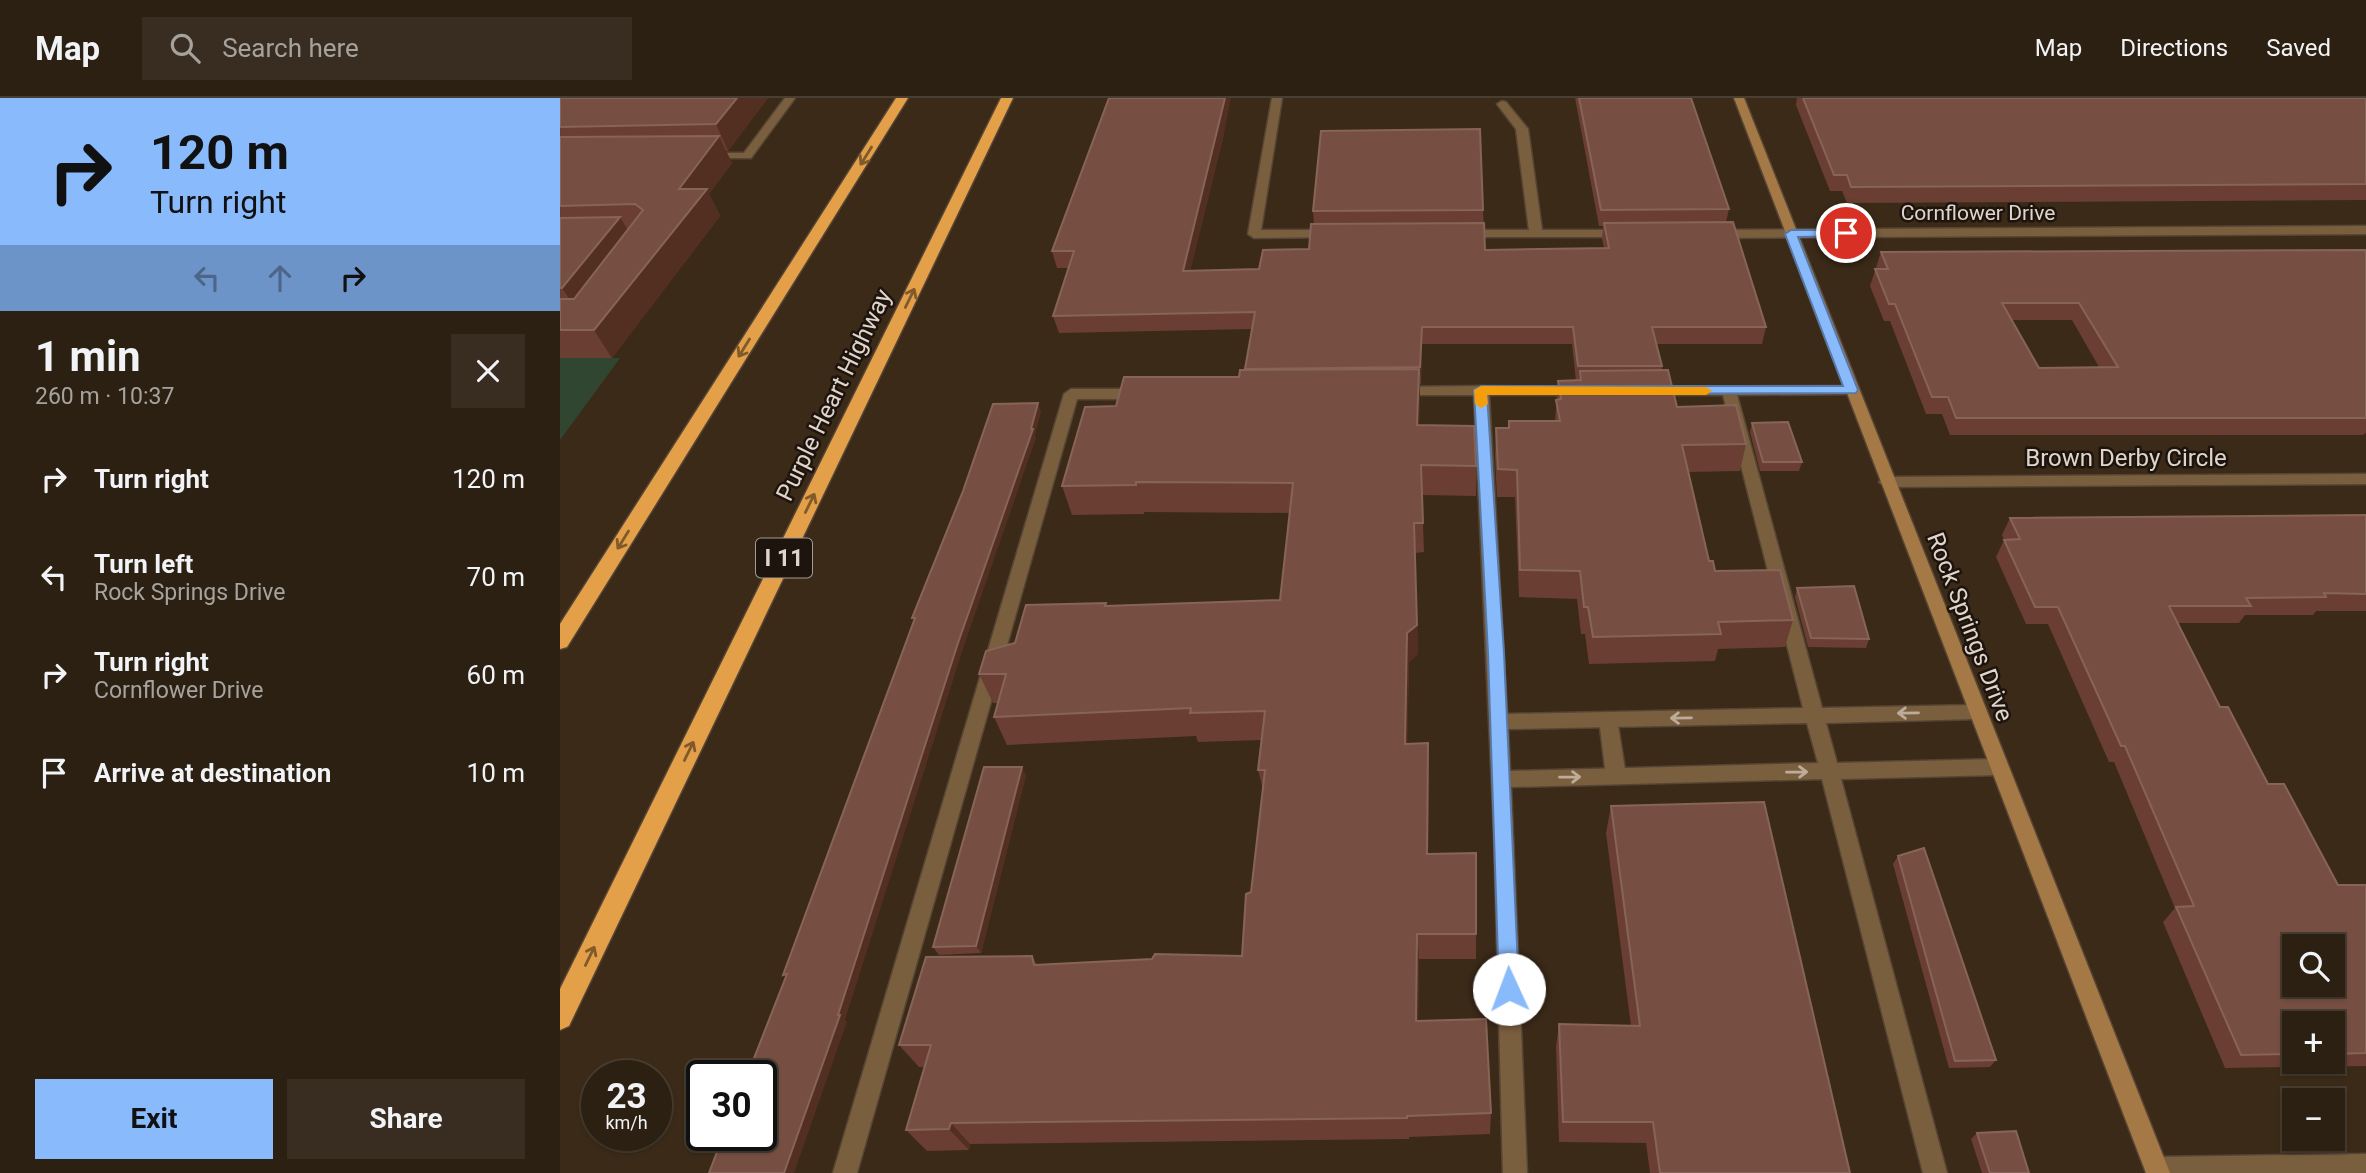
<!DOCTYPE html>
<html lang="en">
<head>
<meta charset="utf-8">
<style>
	body { margin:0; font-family:Roboto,sans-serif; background:#382d20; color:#f1f3f6; height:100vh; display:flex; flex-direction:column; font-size:26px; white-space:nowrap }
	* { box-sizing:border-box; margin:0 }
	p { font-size:23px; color:#a6a39f }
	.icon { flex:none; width:38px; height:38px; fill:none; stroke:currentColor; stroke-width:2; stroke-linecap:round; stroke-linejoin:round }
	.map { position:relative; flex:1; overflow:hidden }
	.side { display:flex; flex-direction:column; background:#2c2012; width:560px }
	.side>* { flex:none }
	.banner { background:#89bafc; color:#111; overflow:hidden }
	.fabs { position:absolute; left:1722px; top:836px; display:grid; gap:14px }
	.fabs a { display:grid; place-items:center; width:63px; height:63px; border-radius:0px; background:#2c2012; box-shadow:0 2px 5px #0004,0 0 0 2px #483e32; font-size:35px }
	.speed { position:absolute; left:21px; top:962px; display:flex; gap:14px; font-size:35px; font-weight:700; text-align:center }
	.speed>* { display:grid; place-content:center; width:91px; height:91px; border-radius:50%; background:#2c2012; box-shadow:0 2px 5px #0004,0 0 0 2px #483e32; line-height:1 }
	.speed small { font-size:18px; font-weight:400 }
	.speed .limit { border:4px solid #111; border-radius:10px; background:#fff; color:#111 }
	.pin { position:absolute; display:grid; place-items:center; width:60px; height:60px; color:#fff; margin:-30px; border:4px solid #fff; border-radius:50%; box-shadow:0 2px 7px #0007 }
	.me { position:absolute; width:77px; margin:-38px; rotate:358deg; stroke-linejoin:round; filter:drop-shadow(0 0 5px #0008) }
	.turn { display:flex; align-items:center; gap:24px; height:147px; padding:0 35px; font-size:32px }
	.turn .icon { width:91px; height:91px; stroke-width:2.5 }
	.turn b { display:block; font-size:49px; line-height:60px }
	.lanes { display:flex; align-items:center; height:66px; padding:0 35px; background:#0003; justify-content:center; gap:35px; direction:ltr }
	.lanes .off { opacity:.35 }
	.round { display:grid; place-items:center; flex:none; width:74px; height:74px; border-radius:0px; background:#382d20 }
	.overview { display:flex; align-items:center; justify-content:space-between; height:119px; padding:0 35px }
	h1 { font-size:42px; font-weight:700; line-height:52px }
	.cta { display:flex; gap:14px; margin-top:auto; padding:14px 35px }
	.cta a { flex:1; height:80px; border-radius:0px; background:#89bafc; color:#111; font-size:28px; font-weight:700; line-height:80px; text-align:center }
	.cta a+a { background:#382d20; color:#f1f3f6 }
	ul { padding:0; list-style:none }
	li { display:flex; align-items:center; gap:21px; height:98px; padding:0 35px }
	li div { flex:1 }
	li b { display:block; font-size:26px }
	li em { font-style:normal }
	header { display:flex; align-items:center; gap:42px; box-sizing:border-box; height:98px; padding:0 35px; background:#2c2012; border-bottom:2px solid #483e32 }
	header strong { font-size:33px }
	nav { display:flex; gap:38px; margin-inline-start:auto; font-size:24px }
	.search { width:490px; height:63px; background:#382d20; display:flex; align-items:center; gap:18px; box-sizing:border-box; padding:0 24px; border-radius:0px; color:#a6a39f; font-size:26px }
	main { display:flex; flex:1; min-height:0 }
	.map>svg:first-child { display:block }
	.green { fill:#304631 }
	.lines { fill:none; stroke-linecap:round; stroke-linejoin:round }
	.lane-casing { stroke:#564535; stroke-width:3 }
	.street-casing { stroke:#564535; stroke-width:3 }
	.secondary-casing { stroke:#564535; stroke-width:3 }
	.highway-casing { stroke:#564535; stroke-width:3 }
	.lane { fill:#7a5f3f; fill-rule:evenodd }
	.street { fill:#7a5f3f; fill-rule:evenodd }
	.secondary { fill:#a57945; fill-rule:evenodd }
	.highway { fill:#e3a049; fill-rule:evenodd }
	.wall { fill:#6a3e32; fill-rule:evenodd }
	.shaded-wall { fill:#522f20 }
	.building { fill:#774f42; stroke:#876458; stroke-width:2; fill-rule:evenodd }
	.oneway { stroke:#805a2b }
	.oneway2 { stroke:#bdac9a }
	.route { fill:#89bafc; stroke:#5979a4; stroke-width:2 }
	.slow { fill:#f59e0b }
	.labels { text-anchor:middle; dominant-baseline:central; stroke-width:5; stroke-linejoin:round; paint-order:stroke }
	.far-street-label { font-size:21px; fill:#e1d5cb; stroke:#1c140d }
	.shield { fill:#1c140d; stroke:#a69b92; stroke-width:2 }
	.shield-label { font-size:23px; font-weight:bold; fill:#e1d5cb }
	.street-label { font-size:24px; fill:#e1d5cb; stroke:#1c140d }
</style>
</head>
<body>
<header>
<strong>Map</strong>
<div class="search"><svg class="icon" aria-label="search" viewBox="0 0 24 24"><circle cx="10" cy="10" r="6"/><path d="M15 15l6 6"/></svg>Search here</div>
<nav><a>Map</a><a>Directions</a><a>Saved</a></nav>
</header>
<main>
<section class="side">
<div class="banner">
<div class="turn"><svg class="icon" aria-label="right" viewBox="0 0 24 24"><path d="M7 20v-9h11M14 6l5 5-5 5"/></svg><div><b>120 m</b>Turn right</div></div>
<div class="lanes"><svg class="icon off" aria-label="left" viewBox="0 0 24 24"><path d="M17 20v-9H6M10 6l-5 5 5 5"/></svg><svg class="icon off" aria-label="ahead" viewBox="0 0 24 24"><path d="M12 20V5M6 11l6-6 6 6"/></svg><svg class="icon" aria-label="right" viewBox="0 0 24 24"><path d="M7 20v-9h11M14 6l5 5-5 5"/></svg></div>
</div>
<div class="overview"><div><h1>1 min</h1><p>260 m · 10:37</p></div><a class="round"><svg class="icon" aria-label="close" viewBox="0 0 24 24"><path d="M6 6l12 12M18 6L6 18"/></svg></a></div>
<ul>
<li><svg class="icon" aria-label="right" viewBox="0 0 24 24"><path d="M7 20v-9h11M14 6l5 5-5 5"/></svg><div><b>Turn right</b></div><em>120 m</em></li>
<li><svg class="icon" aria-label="left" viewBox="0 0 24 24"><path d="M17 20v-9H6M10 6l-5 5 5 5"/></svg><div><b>Turn left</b><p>Rock Springs Drive</p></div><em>70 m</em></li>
<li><svg class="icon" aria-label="right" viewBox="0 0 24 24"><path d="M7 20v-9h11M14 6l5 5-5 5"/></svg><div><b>Turn right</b><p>Cornflower Drive</p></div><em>60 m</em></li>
<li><svg class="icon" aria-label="arrive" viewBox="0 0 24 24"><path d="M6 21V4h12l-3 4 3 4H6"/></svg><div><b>Arrive at destination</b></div><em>10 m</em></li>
</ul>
<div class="cta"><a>Exit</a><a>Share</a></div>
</section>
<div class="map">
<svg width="1806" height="1075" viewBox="0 0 1806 1075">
	<rect width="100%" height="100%" fill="#3b2a18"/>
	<!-- green -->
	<path class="green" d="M0 260H60L0 342Z"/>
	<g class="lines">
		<!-- lane casing -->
		<g class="lane-casing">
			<path id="lane" d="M225 0H235L191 60H143L141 58 147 55H184Z
				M1048 614 1055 616 1057 621 1066 678 1063 684 1056 686 1049 684 1046 678 1039 621 1041 616Z"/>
		</g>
		<!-- street casing -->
		<g class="street-casing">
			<path id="street" d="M712 0H722L701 132H773L777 133V139L694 140 688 136Z
				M942 3 946 4 968 31 982 132H1067L1073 136 1071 139H898L896 136 902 132H969L956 31 937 6Z
				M1806 128V136L1154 140 1148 136 1154 132Z
				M921 288 1022 289 1029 293 1022 297H929L947 616 1243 610 1163 297H1092L1085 293 1092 289 1291 288 1298 292 1291 296 1177 297 1262 610 1416 607 1423 609 1425 614 1423 619 1416 621 1266 625 1277 665 1438 661 1445 663 1448 669 1445 675 1438 677 1281 681 1387 1075H1363L1262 681 951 689 967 1075H943L934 733 914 297H836L829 293 836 289ZM1247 625 1258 665 950 673 948 631Z
				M511 291H581L588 296 581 301H517L297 1075H273L504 296Z
				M1806 376V386L1327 389 1319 384 1327 379Z
				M1806 1056V1075H1587L1585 1071 1588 1062 1597 1059Z"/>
		</g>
		<!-- secondary casing -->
		<g class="secondary-casing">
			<path id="secondary" d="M1174 0H1184L1610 1075H1586Z"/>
		</g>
		<!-- highway casing -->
		<g class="highway-casing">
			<path id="highway" d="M336 0H348L7 549 0 551V526Z
				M441 0H453L9 928 0 932V891Z"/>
		</g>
		<!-- lane -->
		<use href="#lane" class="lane"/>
		<!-- street -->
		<use href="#street" class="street"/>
		<!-- secondary -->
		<use href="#secondary" class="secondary"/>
		<!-- highway -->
		<use href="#highway" class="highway"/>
	</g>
	<!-- wall -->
	<path class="wall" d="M0 0H208L168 53H166L172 65 149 96 160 118 52 260H0Z
		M1015 0H1131L1169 111 1166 124 1206 229 1202 246H1096L1102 268V272L1117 309 1186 346 1180 373 1128 374 1149 463 1155 473 1233 522 1225 549 1158 551 1155 563 1029 566 1025 536H1021L1017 501 959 499 955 399H937L935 358 936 330H949L995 323 998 283H1016L1012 246H862L861 286H860L859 327 916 368V398L862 397 864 454 855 455 858 556 849 564 847 646 869 673 868 756 916 836V861H859L858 923 931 1015 930 1036 849 1039V1041L410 1046 409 1052 367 1053 346 1032 365 969H359L339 947 472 858 477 867 682 858 691 794 703 691 698 672 702 642 638 644 636 638 447 647 434 619 438 605H433L419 576 455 545 547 508 720 502 730 415 584 414V416L512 417 502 388 556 308 679 279 685 272 692 231 499 235 493 218 509 170H497L492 153 664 36 630 173 699 171 749 151 754 126 753 113 923 112 925 152 1044 150 1042 141 1043 128H1039Z
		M1237 0H1806V102L1287 105 1282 93H1270L1236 7Z
		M1806 152V335L1803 337H1390L1382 316H1366L1330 223H1324L1310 188 1321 154ZM1451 222H1512L1539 269 1479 270Z
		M1192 325 1242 364 1239 373H1200L1190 334Z
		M1806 417V513H1756L1753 517H1685L1679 525H1618L1660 609 1708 686 1778 787H1806V968L1665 970 1603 824 1615 810 1554 664H1549L1488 526H1466L1436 459 1444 442 1442 437 1450 420ZM1734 926H1773V964H1734Z
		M1237 490 1309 541 1306 550 1248 549 1235 499Z
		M466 677 421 855 379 857 373 849Z
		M1051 708 1290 1075H1090L1086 1045 999 1044 996 949 999 926 1071 928 1046 735Z
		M1338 758 1436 962 1430 969 1389 970 1333 766Z
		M1417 1035 1469 1075H1422L1411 1041Z"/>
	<!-- shaded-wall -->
	<path class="shaded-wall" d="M177 0H208L168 53 156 26Z
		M665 0H671L664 36 626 190 623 173Z
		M159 38 172 65 149 96 160 118 52 260 34 232 119 91Z
		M60 119 76 147 20 217 2 190Z
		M862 229V246L861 286 860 269Z
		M859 271 860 301 858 357 857 327Z
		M478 305 481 314 475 337 476 340 402 554 285 922 287 924 234 1075H224L278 917 398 545Z
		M854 425 858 556 849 564 847 674 845 646 847 535Z
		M868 645 869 673 868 782 867 756Z
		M462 669 466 677 421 855 416 848Z
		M857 836 859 861 858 947 856 923Z
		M391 1025 410 1046 409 1052 389 1031Z"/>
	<!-- building -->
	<path class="building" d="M0 0H177L156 26 0 29Z
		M549 0H665L623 173 699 171 703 152 749 151 751 126 924 125 925 152 1049 150 1044 125 1173 124 1206 229H1092L1102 268H1018L1013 229H862L860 269 685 271 695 214 493 218 514 153H492Z
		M1019 0H1131L1169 111 1041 112Z
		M1243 0H1806V86L1291 89 1287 77H1274Z
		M920 31 923 112 753 113 761 33Z
		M159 38 119 91H147L34 232H0V201H14L83 112 75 106 0 108V39Z
		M60 119 2 190H0V120Z
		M1806 152V320H1396L1388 299H1372L1335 206H1329L1315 171H1328L1321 154ZM1442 205H1519L1558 269 1479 270Z
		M859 271 857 327 914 328 916 368 861 367 863 425H854L857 527 847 535 845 646 868 645 867 756 916 755V836H857L856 923 926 921 931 1015 847 1018V1020L391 1025 389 1031 346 1032 371 947H339L366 859 472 858 474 867 592 861 595 856 682 858 686 796 691 794 705 672H698L705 613 630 615 631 610 434 619 446 576H419L426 553 455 545 466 507 546 505 545 508 720 502 733 385 576 384V387L502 388 525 309 556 308 564 279H679L680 272Z
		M1108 272 1117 309 1176 307 1186 346 1122 347 1149 463H1153L1155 473 1220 472 1233 522 1158 524 1161 536 1033 539 1028 509H1024L1020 473 960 472 957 372 938 371 936 330H949V323H1000L996 302 1001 301 998 283 1021 282 1020 273Z
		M478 305 471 331H473L398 545 278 917H280L224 1075H149L163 1038H201V978H187L227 876 223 877 355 520H352L403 393 433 306Z
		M1228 324 1242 364H1203L1192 325Z
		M1806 417V496L1764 495 1766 499 1686 500 1691 508H1609L1660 609H1668L1708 686H1724L1778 787H1806V955L1773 956V926H1734V956L1681 957 1616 809 1634 808 1565 648H1561L1498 509H1475L1444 442 1460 441 1450 420ZM1734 849H1773V887H1734Z
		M1294 488 1309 541 1251 540 1237 490Z
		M424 669H462L416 848 373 849Z
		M1204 704 1290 1075H1100L1093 1024H1003L999 926 1080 928 1051 708Z
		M1364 750 1436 962 1395 963 1338 758Z
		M1456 1033 1469 1075H1430L1417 1035Z"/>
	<!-- one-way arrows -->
	<defs><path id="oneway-shaft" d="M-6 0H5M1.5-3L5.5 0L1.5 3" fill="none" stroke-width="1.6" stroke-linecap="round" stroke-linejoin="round" transform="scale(1.75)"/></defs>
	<g class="oneway">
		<use href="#oneway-shaft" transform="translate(306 58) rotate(122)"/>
		<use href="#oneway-shaft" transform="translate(350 200) rotate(-64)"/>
		<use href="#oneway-shaft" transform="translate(184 250) rotate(122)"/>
		<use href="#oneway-shaft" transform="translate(250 405) rotate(-64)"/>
		<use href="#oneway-shaft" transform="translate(63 442) rotate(122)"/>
		<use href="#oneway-shaft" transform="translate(129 653) rotate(-64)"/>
		<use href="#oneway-shaft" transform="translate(30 858) rotate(-64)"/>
	</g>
	<g class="oneway2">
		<use href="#oneway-shaft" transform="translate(1348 615) rotate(179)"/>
		<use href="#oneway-shaft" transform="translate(1121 620) rotate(179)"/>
		<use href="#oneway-shaft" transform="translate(1237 674) rotate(-1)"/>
		<use href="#oneway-shaft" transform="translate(1010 679) rotate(-1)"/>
	</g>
	<!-- route -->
	<path class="route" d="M1286 132 1291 135 1290 138 1238 139 1298 292 1296 295 927 296 944 555 959 891 956 897 949 900 942 897 939 891 928 555 914 292 921 288H1283L1225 136 1231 132Z"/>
	<!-- slow -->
	<path class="slow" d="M921 288 1146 289 1152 293 1146 297H927L928 306 921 310 915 306 914 292Z"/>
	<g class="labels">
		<!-- far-street labels -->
		<g class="far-street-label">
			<text x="1418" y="115">Cornflower Drive</text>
		</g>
		<!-- shield labels -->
		<rect class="shield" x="196" y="440.5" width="56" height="39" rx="5"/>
		<g class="shield-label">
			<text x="224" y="460">I 11</text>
		</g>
		<!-- street labels -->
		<g class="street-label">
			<text transform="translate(274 297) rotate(-64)">Purple Heart Highway</text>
			<text x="1566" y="360">Brown Derby Circle</text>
			<text transform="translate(1410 529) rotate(69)">Rock Springs Drive</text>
		</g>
	</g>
</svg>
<div class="fabs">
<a><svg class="icon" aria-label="search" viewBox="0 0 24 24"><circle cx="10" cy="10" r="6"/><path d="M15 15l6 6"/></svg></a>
<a>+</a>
<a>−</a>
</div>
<div class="speed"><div>23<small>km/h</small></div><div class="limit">30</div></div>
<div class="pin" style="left:1286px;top:135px;background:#d93025"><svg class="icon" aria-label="arrive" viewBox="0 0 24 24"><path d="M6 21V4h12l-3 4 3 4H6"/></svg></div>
<svg class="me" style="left:949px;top:891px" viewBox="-20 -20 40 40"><circle r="19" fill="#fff"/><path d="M0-13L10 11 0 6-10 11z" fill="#89bafc"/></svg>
</div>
</main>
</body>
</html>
